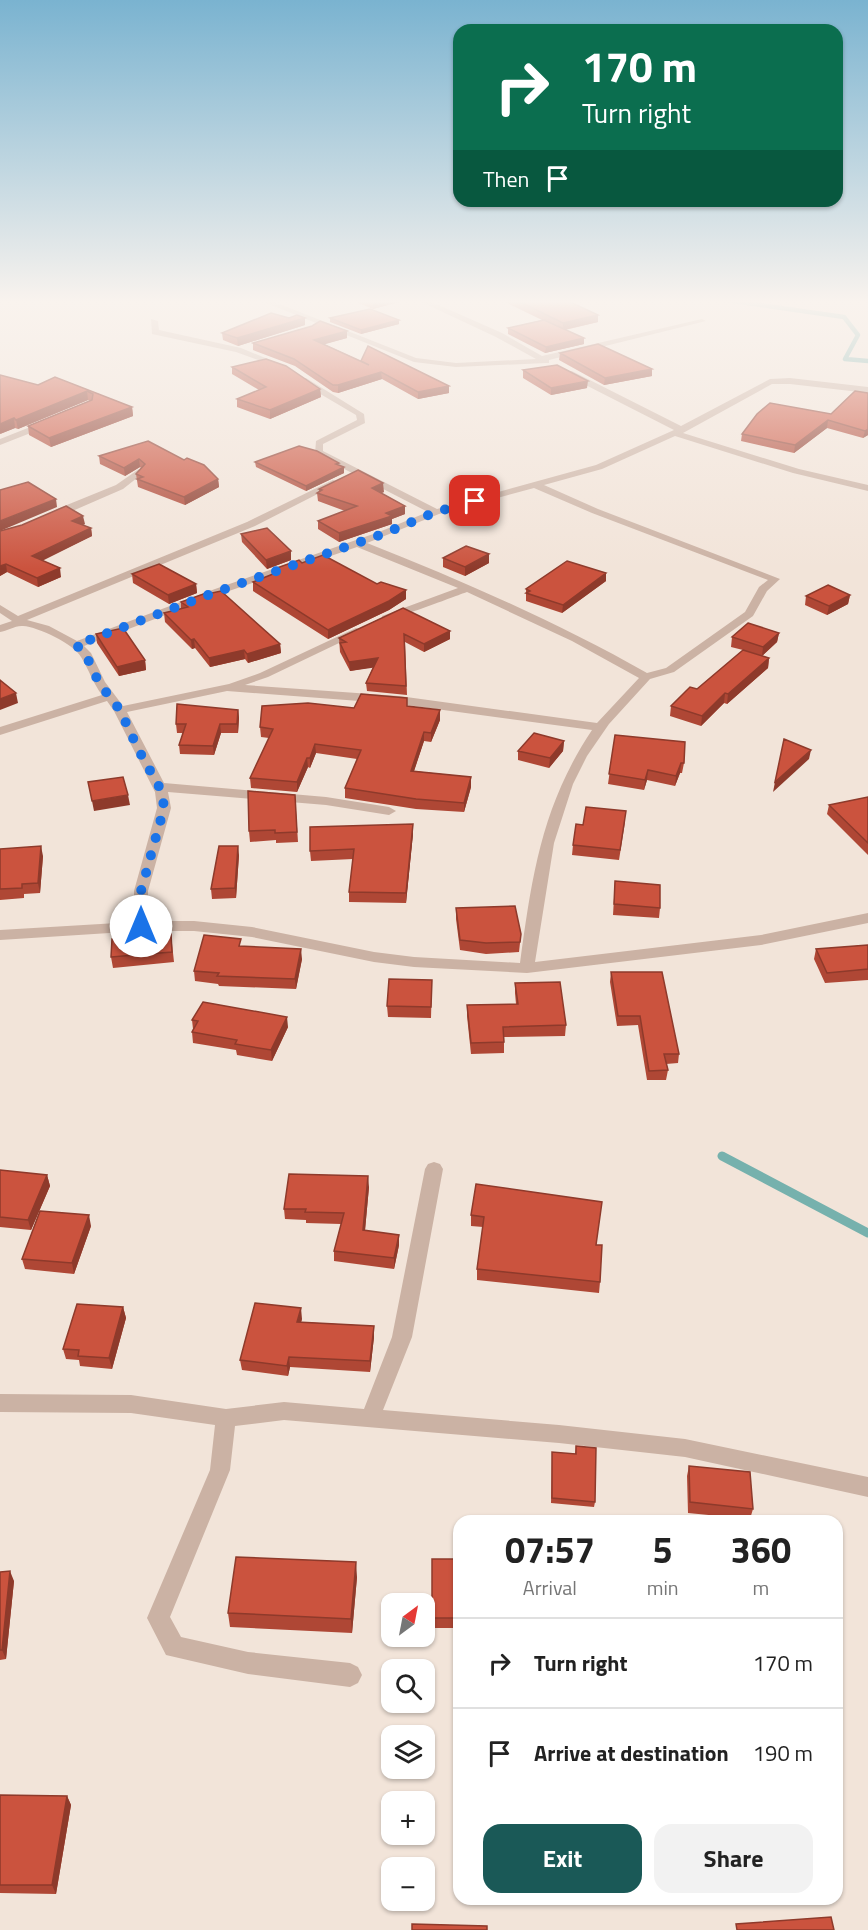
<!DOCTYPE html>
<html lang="en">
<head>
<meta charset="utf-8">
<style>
	body { margin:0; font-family:"Titillium Web",sans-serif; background:#f2f2f2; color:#222; height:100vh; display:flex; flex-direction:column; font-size:22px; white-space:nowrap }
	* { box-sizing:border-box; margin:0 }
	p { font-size:20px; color:#767676 }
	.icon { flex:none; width:33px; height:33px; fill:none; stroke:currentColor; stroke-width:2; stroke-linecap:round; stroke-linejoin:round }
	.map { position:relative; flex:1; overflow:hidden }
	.sheet { position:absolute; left:453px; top:1515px; width:390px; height:390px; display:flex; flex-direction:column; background:#fff; border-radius:18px; box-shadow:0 2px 4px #0004 }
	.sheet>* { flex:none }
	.guide { position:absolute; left:453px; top:24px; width:390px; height:183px; border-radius:18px; box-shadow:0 2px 4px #0004; background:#0b6e4f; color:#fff; overflow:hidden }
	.needle { width:39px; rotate:32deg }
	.controls { position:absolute; left:381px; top:1593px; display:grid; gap:12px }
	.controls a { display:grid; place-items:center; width:54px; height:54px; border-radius:12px; background:#fff; box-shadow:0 2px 4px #0004; font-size:30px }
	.pin { position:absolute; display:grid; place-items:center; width:51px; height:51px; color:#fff; margin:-26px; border-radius:12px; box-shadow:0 3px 9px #0006 }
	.me { position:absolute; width:66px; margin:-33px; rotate:0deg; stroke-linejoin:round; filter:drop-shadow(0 0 4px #0008) }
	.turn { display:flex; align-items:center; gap:21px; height:126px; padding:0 30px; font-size:27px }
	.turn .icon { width:78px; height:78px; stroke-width:2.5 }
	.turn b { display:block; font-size:42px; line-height:51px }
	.then { display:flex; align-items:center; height:57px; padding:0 30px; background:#0003; gap:12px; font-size:22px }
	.eta { display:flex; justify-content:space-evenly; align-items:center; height:102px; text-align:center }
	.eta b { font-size:36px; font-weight:700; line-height:42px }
	.primary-button { display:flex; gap:12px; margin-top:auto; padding:12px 30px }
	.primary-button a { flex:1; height:69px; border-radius:18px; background:#1a5957; color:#fff; font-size:24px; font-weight:700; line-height:69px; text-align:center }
	.primary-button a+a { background:#f2f2f2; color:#222 }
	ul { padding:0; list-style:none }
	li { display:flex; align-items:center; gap:18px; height:90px; padding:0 30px; border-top:2px solid #e0e0e0 }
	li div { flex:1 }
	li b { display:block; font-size:22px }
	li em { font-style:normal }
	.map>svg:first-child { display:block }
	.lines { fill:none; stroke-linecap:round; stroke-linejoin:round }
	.stream-far1 { stroke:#76b1ad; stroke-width:4.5 }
	.stream { stroke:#76b1ad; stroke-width:9 }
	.street { fill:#cbb2a4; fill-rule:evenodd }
	.wall { fill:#af4735 }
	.shaded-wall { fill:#8e3a2b }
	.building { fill:#cb533e; stroke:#8e3a2b; stroke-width:1.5 }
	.route { stroke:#1a73e8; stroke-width:10; stroke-dasharray:0 18 }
</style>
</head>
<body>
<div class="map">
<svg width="868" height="1930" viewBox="0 0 868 1930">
	<rect width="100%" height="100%" fill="#f2e4d9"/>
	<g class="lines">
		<!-- stream-far1 -->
		<path class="stream-far1" d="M719 299 844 317 858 335 845 359 868 361"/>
		<!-- stream -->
		<path class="stream" d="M722 1156 868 1233"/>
		<!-- street -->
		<path class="street" d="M256 299H267L416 358 456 363 536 359 496 337 415 299H425L502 333 542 356 702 319 706 321 549 360V363H546L456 367 414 362Z
			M151 319 158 321 159 330 241 348 287 367 283 369 236 352 152 334Z
			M566 371H572L681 426 770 379 790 378 868 387V393L790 384H772L683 433 799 469 868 485V491L793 473 675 436 602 469 544 485 598 509 780 579 767 591 753 616 674 672 650 679 609 724 587 756 573 784 554 843 535 962 761 935 868 913V923L761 945 527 973 414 967 374 962 252 937 194 931H141L0 940V930L134 922V891L157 808 155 792 114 711 107 701 0 735V727L102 695C93 683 89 670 81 657 74 644 38 627 23 626 16 625 7 631 0 632V625L12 621 0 613V605L18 616 247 522 333 480 341 482 255 526 27 620 49 626 77 641 215 589 379 532 428 512 315 454 316 441 357 420 356 415 300 382V378H306L364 414 365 423 323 444V451L437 509 596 465 674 430 566 375ZM534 488 592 513 768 580 759 587 745 612 666 668 647 673C557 622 463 581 367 543L439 514ZM357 547 458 588 382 616V620C389 622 455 596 467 592L572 641 639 678 597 723 399 696 245 685 268 677 360 633V629L356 628 260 673 229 684 123 706 105 682 91 653 84 646 223 593ZM227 691 399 704 592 730C542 805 532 875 520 963L414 957 374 952 252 927 194 921H148V891L171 808 168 792 326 805 389 815 396 811 389 807 326 797 164 783 127 712Z
			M48 420 52 423 51 425 0 445V439Z
			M139 469 144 472 142 474 123 489 54 519 45 517 57 509 116 485Z
			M434 1162 440 1164 443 1169 412 1337 383 1410 559 1425 685 1439 868 1477V1497L685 1457 559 1443 284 1420 235 1426 230 1470 170 1617 181 1637 248 1652 350 1663 358 1667 362 1675 358 1683 350 1687 248 1674 166 1655 147 1618 210 1470 215 1425 131 1413 0 1412V1394L131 1395 226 1409 284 1402 364 1409 392 1337 425 1169 428 1164Z"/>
	</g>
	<!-- wall -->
	<path class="wall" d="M349 299H399V302L373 309Z
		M499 299H564L598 315V322L565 330 584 344 545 353 508 334V328L542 320Z
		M289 318H305V325L238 346 223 340 222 333Z
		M330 318 399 324 361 334 330 322Z
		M347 338 324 344 361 361 449 386V393L418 399 382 379 338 393 333 392 295 366 253 350V343Z
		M560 353 652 376 604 385 559 360Z
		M232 367 320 389 321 397 270 419 237 407V399L259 390 232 374Z
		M523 370 587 388 551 395 523 378Z
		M55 377 132 407 133 416 51 447 29 435 28 426 90 401 88 400 18 429 15 428 0 434 38 385Z
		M855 391 868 435 863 438 827 428 794 453 741 441 742 434 831 414Z
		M99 456 184 460 218 479 219 487 185 505 138 487 136 474 141 468 140 467 125 476 100 464Z
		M255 462 339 465 344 467V473L306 491 256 467Z
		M319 489 384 492 381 493 405 506V514L392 519V524L339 542 318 529V521L345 511 318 501 317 493 319 492Z
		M85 524 83 525 91 528 92 536 42 560 61 577 38 587 7 572 0 576V531Z
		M241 534 291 551V560L267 569 242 542Z
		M489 554V563L465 576 443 567V558Z
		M302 563 377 584 406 599 389 610 328 639 253 591V582L275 573 274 569Z
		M132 574 196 584 197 593 169 604 133 583Z
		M606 581 562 613 526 601V589Z
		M850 595 848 604 827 615 805 605 806 596Z
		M181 602 280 644 281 653 248 663 245 659 210 667 195 648 192 649 165 622 164 613 181 609Z
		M403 608 450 639 424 652 405 642 407 695 367 691 366 683 373 667 350 671 340 652 339 638Z
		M779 633 777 642 762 656 769 658 768 668 727 704 724 703 701 726 670 716 671 706 697 689 743 650 731 647 732 637Z
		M96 634 145 660 146 670 119 676 97 643Z
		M407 706 440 710V720L431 742 424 741 414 771 471 777V787L464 812 416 809 345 798V788L357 759 316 753 310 768 308 767 297 792 251 788 250 778 269 738 261 737 260 727 354 708Z
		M238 710 239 718 238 733H221L214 755 180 754 179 745 183 733H177L176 724Z
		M615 735 684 763 682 773H680L675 786 647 780 644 790 608 784Z
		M564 741 563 751 549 768 518 760V751Z
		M295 795 298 842 276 843V840L250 842 249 831Z
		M868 797V855L827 814 829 805Z
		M625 822 619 860 572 855 573 845 583 825Z
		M413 834 406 903 349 902V892L353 859 311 861 310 851Z
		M0 849 43 856 40 893 24 894V898L0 900Z
		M239 855 236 898 212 899 211 889Z
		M615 881 660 908 659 918 613 915Z
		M456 908 521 934 519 952 486 954 460 950 456 919Z
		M171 934 174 962 113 968 111 957Z
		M868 945V980L825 983 814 959 816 949Z
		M242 946 302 959 296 989 219 986 218 984 195 981 194 971Z
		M611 972 679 1054 678 1063 666 1064 668 1070 666 1080H647L638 1025 617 1026 610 982Z
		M432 980 431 1018 388 1017 387 1006Z
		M515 983 566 1025 565 1036 504 1037V1053L471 1054 467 1016V1005L516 1004 515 993Z
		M192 1020 288 1027 272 1061 237 1055 236 1050 193 1043 192 1032 193 1029Z
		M0 1170 47 1175 50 1186 31 1230 0 1227Z
		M476 1184 597 1245 600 1282 599 1293 477 1280V1269L483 1227 471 1226V1215Z
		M369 1187 365 1230 399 1245 394 1269 334 1261V1251L341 1224 306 1223V1220L285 1219 284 1209Z
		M91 1226 74 1274 25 1269 22 1259Z
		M123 1307 126 1318 112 1369 80 1366 79 1360 66 1359 63 1349Z
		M302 1319 301 1322 374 1326V1337L370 1372 290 1367 288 1376 242 1370 240 1360Z
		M576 1446 595 1502 594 1507 551 1503 552 1458 575 1454Z
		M689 1466 753 1509 750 1519 688 1513 687 1476Z
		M432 1559H459V1628H432Z
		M0 1572 14 1581 6 1659 0 1660Z
		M357 1577 352 1633 230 1627 228 1613Z
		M0 1795 67 1796 71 1805 56 1894 0 1893Z"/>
	<!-- shaded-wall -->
	<path class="shaded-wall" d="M387 299H399V302L373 309V303Z
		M598 315V322L563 330V323Z
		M305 318V325L238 346 237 338Z
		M399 320V324L361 334V330Z
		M347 331V338L315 347 314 340Z
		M584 338V344L545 353 546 347Z
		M652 369V376L604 385 605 378Z
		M381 372 382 379 338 393V385Z
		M588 381 587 388 551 395V388Z
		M449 386V393L418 399V392Z
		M320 389 321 397 270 419V410Z
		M87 391 88 400 18 429 16 420Z
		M132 407 133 416 51 447 49 438Z
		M14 418 15 428 0 434V424Z
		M828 420 827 428 794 453 795 445Z
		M868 429V435L863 438 865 431Z
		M139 459 140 467 125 476 124 468Z
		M344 467V473L306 491V486Z
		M218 479 219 487 185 505 184 497Z
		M383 483 384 492 372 497V488Z
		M56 499 57 507 0 531V521Z
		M405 506V514L392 519V524L339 542V533L386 513Z
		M83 516 85 524 74 529 72 521Z
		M91 528 92 536 34 565 32 556Z
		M291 551V560L267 569 266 560Z
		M489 554V563L465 576V567Z
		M6 564 7 572 0 576V566Z
		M60 568 61 577 38 587 37 578Z
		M606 573V581L562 613 563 605Z
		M196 584 197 593 169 604 168 595Z
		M406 590V599L389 610 328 639V630Z
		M850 595 848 604 827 615 829 606Z
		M450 631V639L424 652V644Z
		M779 633 777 642 762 656 763 647Z
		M194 639 195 648 192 649 191 640Z
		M280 644 281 653 248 663 247 654Z
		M244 650 245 659 210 667 209 658Z
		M378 658V667L350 671 349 662Z
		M769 658 768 668 727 704 728 694Z
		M145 660 146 670 119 676 117 667Z
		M16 693 18 703 0 710V699Z
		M725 693 724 703 701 726 702 716Z
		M238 710 239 718 238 733 237 724Z
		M440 710V720L431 742V733Z
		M220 724 221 733 214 755 213 746Z
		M424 732V741L411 780V771Z
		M564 741 563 751 549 768 550 758Z
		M315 744 316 753 310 768V758Z
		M811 750 809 759 773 792 775 782Z
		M307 758 308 767 297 792V782Z
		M681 763 680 773 675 786 676 776Z
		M648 770 647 780 644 790 645 780Z
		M471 777V787L464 812V803Z
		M128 795 130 805 94 811 92 801Z
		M413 824V834L406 903V893Z
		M41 846 43 856 40 893 38 883Z
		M238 846 239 855 236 898 235 888Z
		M301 949 302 959 296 989 295 979Z
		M287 1017 288 1027 272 1061 271 1050Z
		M47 1175 50 1186 31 1230 28 1220Z
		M368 1176 369 1187 364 1241 363 1230Z
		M89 1215 91 1226 74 1274 72 1263Z
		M399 1235V1245L394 1269V1258Z
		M123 1307 126 1318 112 1369 109 1358Z
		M301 1308 302 1319 298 1333 297 1322Z
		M374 1326V1337L370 1372V1361Z
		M289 1357 290 1367 288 1376 287 1366Z
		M356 1562 357 1577 352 1633 351 1619Z
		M10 1571 14 1581 6 1659 2 1650Z
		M67 1796 71 1805 56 1894 52 1885Z"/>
	<!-- building -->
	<path class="building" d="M364 299H387L373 303Z
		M514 299H564L598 315 563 323Z
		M370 309 399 320 361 330 330 318Z
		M271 313 289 318 297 315 305 318 237 338 222 333Z
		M544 320 584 338 546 347 508 328Z
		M320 321 347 331 314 340 369 365 361 361 368 346 449 386 418 392 381 372 338 385H333L294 359 253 343 312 326Z
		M598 344 652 369 605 378 560 353Z
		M266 359 286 366 320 389 270 410 237 399 266 387 232 367Z
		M557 365 588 381 551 388 523 370Z
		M0 375 38 385 55 377 132 407 49 438 28 426 92 400 93 394 87 391 16 420 14 418 0 424Z
		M855 391 868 393V429L865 431 828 420 795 445 742 434 757 414 770 403 831 414Z
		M148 441 184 460 187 458 204 465 218 479 184 497 137 479 143 477 136 474 145 464 139 459 124 468 99 456Z
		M299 446 317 451 339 463 336 464 344 467 306 486 255 462Z
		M358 470 383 483 372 488 405 506 386 513 392 516 339 533 318 521 357 506 317 493 322 490 319 489Z
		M28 482 56 499 0 521V490Z
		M66 506 83 516 72 521 91 528 32 556 60 568 37 578 6 564 0 566V531L22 525Z
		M267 528 291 551 266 560 241 534Z
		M466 546 489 554 465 567 443 558Z
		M323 555 377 584 381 582 406 590 389 601 328 630 253 582 278 572 274 569 299 560 302 563Z
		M567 561 606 573 563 605 526 593 530 591 526 589Z
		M159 564 196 584 168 595 132 574Z
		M828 585 850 595 829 606 806 596Z
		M221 591 280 644 247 654 244 650 209 658 194 639 191 640 164 613 188 607 181 602 209 592 212 593Z
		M403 608 450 631 424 644 404 634 406 686 366 683 378 658 349 662 340 643 346 642 339 638Z
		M748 623 779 633 763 647 732 637Z
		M123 628 145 660 117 667 96 634Z
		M743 650 769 658 728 694 725 693 702 716 671 706 690 687 697 689Z
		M0 680 16 693 0 699Z
		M361 694 407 698V706L440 710 431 733 424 732 411 771 471 777 464 803 416 799 345 788 361 750 315 744 310 758H307L297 782 250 778 273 729 260 727 262 706 308 703 354 708Z
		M177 704 238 710 237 724H220L213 746 179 745 186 724H176Z
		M534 733 564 741 550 758 518 751Z
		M615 735 685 742 684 763H681L676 776 648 770 645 780 609 774Z
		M784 739 811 750 775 782Z
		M123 777 128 795 92 801 88 782Z
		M248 791 295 795 297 832 275 833V830L249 831Z
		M868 797V843L829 805Z
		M586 807 626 811 620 850 573 845 576 824 583 825Z
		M413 824 406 893 349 892 354 849 310 851V827Z
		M41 846 38 883 22 884V888L0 889V849Z
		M219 846H238L235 888 211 889Z
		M615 881 660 885V908L614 904Z
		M515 906 521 934 520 942 486 943 460 940 456 908Z
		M171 934 172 952 111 957 112 939Z
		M204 935 241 939 239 946 301 949 295 979 217 976 219 973 194 971Z
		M868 945V969L827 973 816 949Z
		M611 972H662L679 1054H664L668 1070 649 1071 640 1016H618Z
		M389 979 432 980 431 1007 387 1006Z
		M560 982 566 1025 503 1027 504 1042 471 1043 467 1005 518 1004 515 983Z
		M203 1002 287 1017 271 1050 235 1044 237 1040 192 1032 198 1021 192 1020Z
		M0 1170 47 1175 28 1220 0 1217Z
		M289 1174 368 1176 363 1230 399 1235 394 1258 334 1251 344 1213 305 1212 306 1209H284Z
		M476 1184 602 1202 596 1245H602L600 1282 477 1269 484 1217 471 1215Z
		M40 1211 89 1215 72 1263 22 1259Z
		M255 1303 301 1308 297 1322 374 1326 370 1361 289 1357 287 1366 240 1360Z
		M77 1304 123 1307 109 1358 78 1356 79 1350 63 1349Z
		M576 1446 596 1448 595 1502 552 1498V1452L576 1454Z
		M689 1466 750 1472 753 1509 690 1502Z
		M236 1557 356 1562 351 1619 228 1613Z
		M432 1559H459V1618H432Z
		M10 1571 2 1650H0V1572Z
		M0 1795 67 1796 52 1885H0Z
		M831 1917 834 1930H737L736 1924Z
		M412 1924 487 1926V1930H412Z"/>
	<!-- sky -->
	<linearGradient id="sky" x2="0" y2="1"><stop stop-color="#7ab3d0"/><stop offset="0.53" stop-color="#f9f3ee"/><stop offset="1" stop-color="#f9f3ee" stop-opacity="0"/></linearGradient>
	<rect width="868" height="569" fill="url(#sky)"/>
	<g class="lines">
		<!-- route -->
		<path class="route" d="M141 926V891L164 808 162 792 138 749 120 710 99 683 85 653 76 645 219 591 383 534 436 512 475 501"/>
	</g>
</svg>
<div class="controls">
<a><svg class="needle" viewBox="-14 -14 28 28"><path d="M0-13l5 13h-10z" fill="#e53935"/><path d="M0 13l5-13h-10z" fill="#767676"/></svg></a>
<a><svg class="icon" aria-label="search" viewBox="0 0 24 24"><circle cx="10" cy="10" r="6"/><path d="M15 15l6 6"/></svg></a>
<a><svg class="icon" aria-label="layers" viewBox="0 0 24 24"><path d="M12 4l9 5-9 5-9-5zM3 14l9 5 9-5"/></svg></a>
<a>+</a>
<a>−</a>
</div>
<div class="pin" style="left:475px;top:501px;background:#d93025"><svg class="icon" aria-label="arrive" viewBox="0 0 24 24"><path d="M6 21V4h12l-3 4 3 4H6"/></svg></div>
<svg class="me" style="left:141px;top:926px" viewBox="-20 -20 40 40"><circle r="19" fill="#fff"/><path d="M0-13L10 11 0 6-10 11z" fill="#1a73e8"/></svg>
<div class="guide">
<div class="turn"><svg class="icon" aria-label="right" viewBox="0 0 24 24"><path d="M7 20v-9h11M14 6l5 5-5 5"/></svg><div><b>170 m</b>Turn right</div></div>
<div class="then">Then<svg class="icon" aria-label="arrive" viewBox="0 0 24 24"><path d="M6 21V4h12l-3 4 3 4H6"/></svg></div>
</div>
<section class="sheet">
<div class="eta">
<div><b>07:57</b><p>Arrival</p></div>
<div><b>5</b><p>min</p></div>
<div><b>360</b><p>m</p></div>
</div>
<ul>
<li><svg class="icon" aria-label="right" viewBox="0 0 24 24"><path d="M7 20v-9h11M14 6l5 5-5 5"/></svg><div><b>Turn right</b></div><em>170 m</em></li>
<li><svg class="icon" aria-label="arrive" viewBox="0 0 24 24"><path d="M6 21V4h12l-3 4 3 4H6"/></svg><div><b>Arrive at destination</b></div><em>190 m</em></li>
</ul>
<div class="primary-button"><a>Exit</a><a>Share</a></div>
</section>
</div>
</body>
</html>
